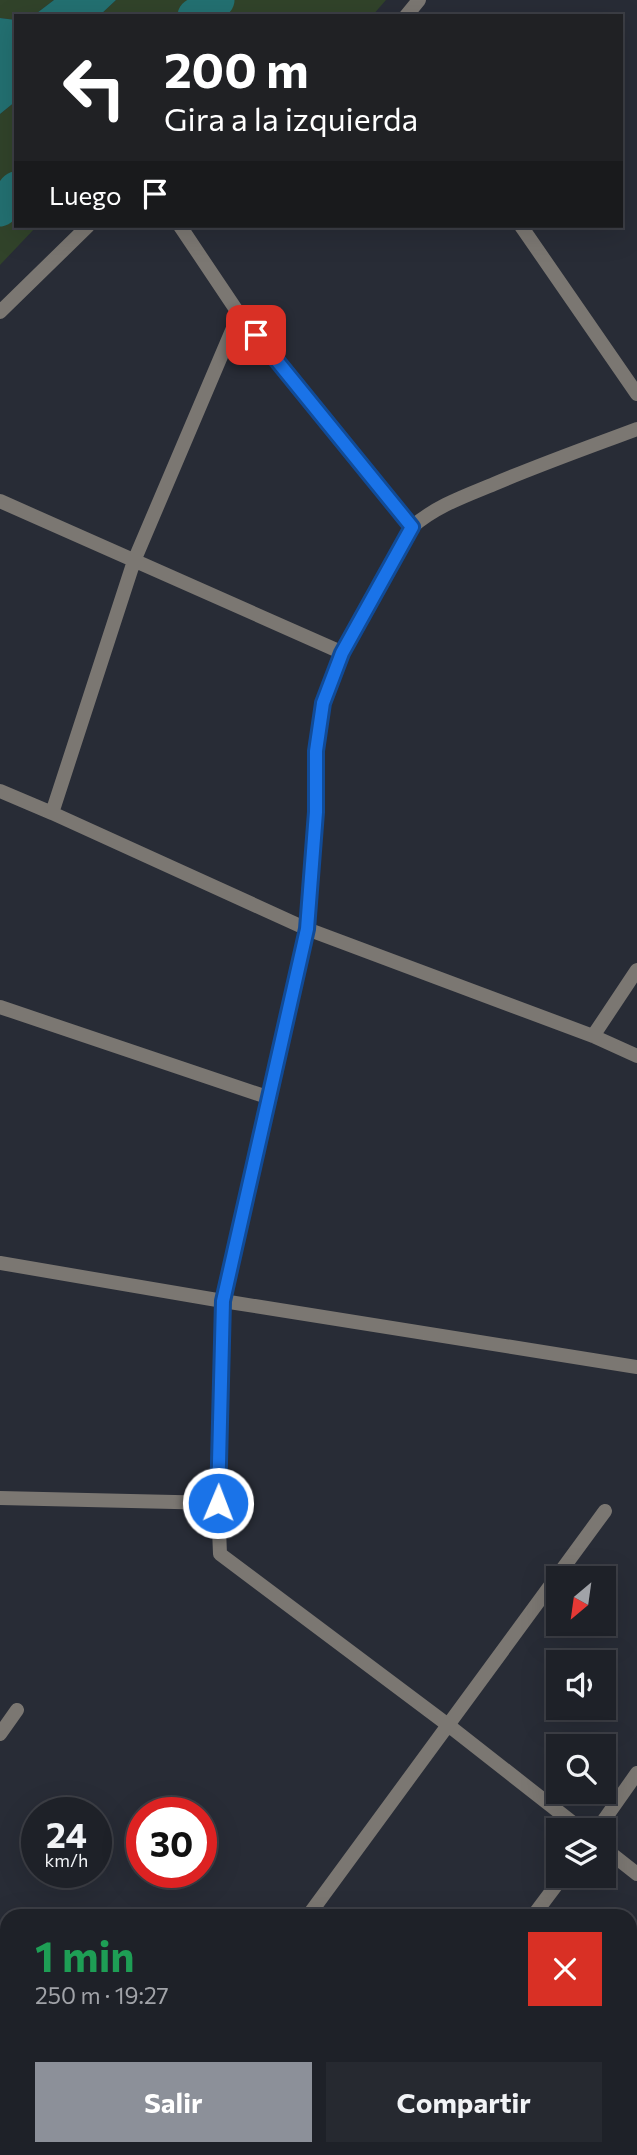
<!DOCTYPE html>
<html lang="es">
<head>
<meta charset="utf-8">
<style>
	body { margin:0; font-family:Commissioner,sans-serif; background:#262930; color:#f1f3f6; height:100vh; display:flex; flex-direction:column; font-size:26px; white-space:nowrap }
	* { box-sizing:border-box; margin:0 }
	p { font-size:23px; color:#a1a3a8 }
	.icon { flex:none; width:38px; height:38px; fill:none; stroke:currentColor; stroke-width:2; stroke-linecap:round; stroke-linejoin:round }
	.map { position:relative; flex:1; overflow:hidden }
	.sheet { position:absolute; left:0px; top:1909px; width:637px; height:247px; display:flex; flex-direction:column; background:#1e2128; border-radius:21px 21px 0 0; box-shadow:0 7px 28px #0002,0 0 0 2px #3c3e45 }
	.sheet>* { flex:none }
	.guide { position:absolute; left:14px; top:14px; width:609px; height:214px; border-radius:0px; box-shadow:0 7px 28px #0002,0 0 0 2px #3c3e45; background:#202124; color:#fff; overflow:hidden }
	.needle { width:46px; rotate:209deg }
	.tools { position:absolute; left:546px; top:1566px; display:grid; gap:14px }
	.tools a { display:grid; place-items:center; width:70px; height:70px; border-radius:0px; background:#1e2128; box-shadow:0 7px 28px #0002,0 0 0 2px #3c3e45; font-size:35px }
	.speed { position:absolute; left:21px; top:1797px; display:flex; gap:14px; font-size:35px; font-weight:700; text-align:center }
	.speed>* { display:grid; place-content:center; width:91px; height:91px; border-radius:50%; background:#1e2128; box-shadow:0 7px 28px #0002,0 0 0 2px #3c3e45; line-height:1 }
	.speed small { font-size:18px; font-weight:400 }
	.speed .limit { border:10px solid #d22; background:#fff; color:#111 }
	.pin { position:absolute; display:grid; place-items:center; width:60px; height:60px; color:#fff; margin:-30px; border-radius:14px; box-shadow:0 4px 10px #0006 }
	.me { position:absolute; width:77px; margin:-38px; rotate:1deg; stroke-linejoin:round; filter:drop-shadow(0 0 5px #0008) }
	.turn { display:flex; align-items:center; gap:24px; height:147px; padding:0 35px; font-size:32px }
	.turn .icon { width:91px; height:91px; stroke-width:2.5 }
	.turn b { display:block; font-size:49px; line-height:60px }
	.then { display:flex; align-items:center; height:66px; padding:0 35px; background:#0003; gap:14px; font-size:26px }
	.round { display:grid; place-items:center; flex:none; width:74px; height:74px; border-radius:0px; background:#262930 }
	.headline { display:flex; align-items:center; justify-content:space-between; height:119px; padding:0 35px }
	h1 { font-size:42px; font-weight:700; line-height:52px; color:#1e9e55 }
	.button { display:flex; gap:14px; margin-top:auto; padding:14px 35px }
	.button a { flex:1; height:80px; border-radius:0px; background:#8c9099; color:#fff; font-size:28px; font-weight:700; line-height:80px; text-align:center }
	.button a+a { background:#262930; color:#f1f3f6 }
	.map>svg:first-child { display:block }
	.green { fill:#31432a }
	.water { fill:#237071 }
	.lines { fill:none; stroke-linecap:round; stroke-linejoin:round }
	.canal { stroke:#237071; stroke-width:35 }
	.service { stroke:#7b7772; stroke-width:14 }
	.minor { stroke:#7b7772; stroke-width:14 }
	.route-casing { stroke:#114b97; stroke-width:18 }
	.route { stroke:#1a73e8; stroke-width:12 }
</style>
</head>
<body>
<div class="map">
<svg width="637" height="2155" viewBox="0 0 637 2155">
	<rect width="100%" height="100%" fill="#282c36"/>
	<!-- green -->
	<path class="green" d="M0 0H54L33 16H16V20L0 18Z
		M116 0H386L372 16H99Z
		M16 101V226H37L0 265V114Z"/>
	<!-- water -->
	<path class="water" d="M54 0H116L99 16H33Z
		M0 18 16 20V101L0 114Z"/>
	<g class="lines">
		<!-- canal -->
		<path class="canal" d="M195 16 217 0
			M0 209 16 189"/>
		<!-- service -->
		<path class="service" d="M0 1007 270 1098
			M0 1734 17 1710"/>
		<!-- minor -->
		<path class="minor" d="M406 16 419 0
			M180 226 239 314 412 527
			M521 226 637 394
			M0 312 88 226
			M0 501 343 653
			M0 791 52 813 307 929 593 1036 637 1056
			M52 813 134 561 239 314
			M593 1036 637 970
			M0 1263 223 1301 637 1367
			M0 1498 218 1503
			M582 1830 448 1725 220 1554 218 1503 223 1301 307 929 316 812V752L323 703 343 653 412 527C436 506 465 496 494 484 541 464 589 447 637 429
			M597 1830 637 1773
			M604 1848 637 1874
			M308 1916 605 1511
			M533 1916 563 1876
			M630 2090 637 2081
			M134 2155 138 2149
			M353 2155 358 2149
			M580 2155 584 2149"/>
	</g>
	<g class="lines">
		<!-- route casing -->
		<g class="route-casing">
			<path id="route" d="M218 1503 223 1301 307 929 316 812V751L323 703 342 653 412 527 256 335"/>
		</g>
		<!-- route -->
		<use href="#route" class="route"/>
	</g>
</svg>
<div class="tools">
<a><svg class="needle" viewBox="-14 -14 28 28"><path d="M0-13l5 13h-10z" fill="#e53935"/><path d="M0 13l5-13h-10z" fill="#a1a3a8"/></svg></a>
<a><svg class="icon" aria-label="sound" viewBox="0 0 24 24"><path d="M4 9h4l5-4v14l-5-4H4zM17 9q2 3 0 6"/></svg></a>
<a><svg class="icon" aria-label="search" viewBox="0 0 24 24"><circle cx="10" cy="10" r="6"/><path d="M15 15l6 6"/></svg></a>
<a><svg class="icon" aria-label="layers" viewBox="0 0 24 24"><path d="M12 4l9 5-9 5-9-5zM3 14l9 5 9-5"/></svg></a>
</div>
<div class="speed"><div>24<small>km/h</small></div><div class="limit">30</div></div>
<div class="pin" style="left:256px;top:335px;background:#d93025"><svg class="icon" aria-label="arrive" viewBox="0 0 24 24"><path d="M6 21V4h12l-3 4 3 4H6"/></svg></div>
<svg class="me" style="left:218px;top:1503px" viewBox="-20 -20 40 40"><circle r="17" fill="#1a73e8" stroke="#fff" stroke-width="3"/><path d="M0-11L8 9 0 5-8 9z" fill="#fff"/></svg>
<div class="guide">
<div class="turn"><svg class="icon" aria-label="left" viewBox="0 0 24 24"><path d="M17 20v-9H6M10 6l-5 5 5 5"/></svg><div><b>200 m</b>Gira a la izquierda</div></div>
<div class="then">Luego<svg class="icon" aria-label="arrive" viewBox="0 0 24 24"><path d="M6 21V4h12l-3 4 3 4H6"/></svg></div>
</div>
<section class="sheet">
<div class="headline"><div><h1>1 min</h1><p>250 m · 19:27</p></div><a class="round" style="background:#d93025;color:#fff"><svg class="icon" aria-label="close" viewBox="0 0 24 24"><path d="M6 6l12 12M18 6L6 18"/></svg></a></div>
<div class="button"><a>Salir</a><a>Compartir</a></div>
</section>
</div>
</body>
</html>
